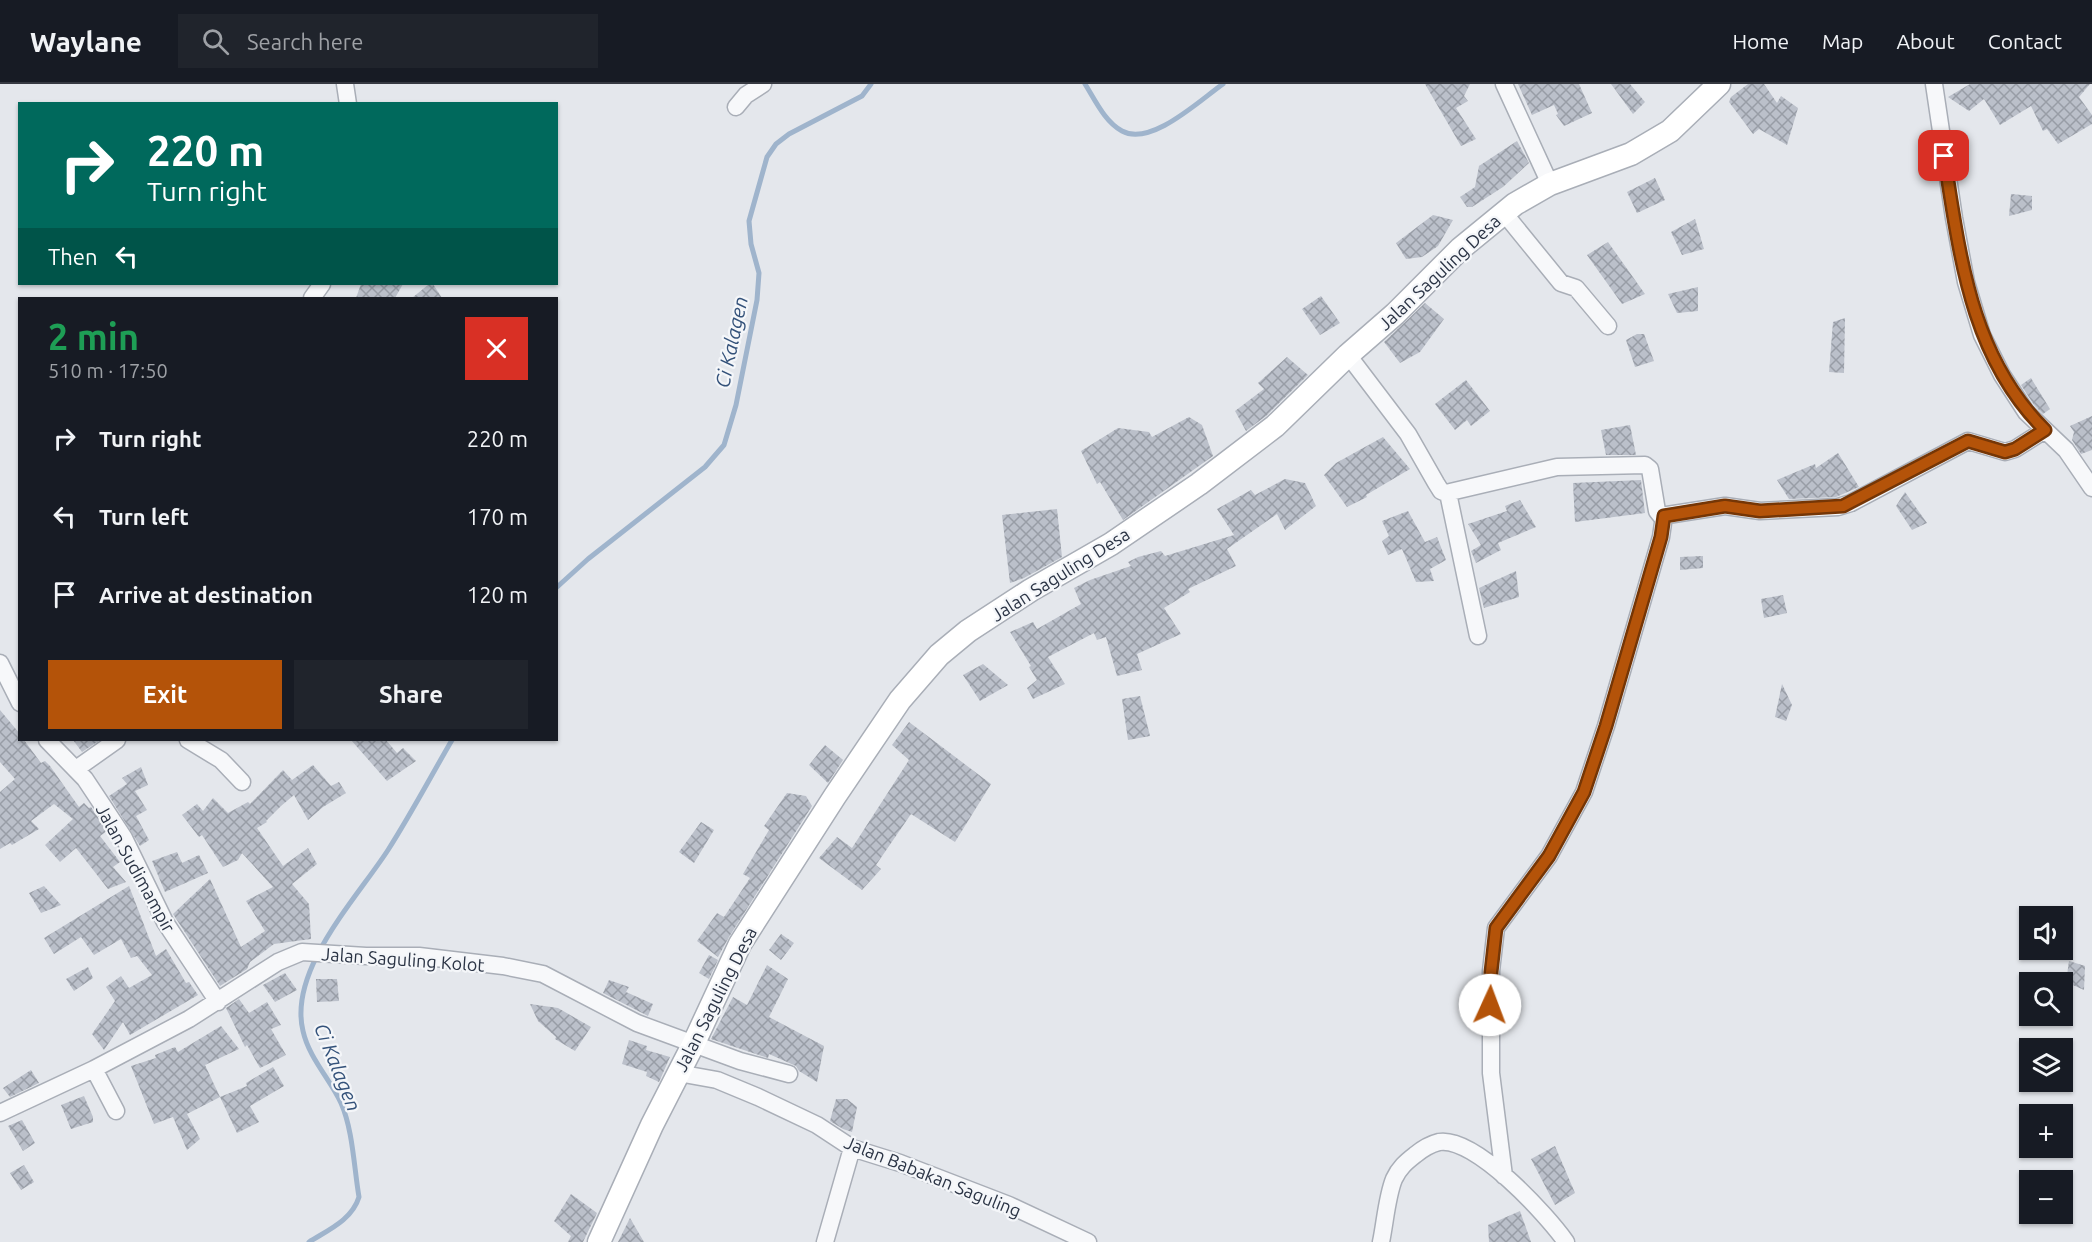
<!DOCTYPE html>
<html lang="en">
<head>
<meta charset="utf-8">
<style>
	body { margin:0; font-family:Ubuntu,sans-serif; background:#20242c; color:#f1f3f6; height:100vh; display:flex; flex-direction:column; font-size:22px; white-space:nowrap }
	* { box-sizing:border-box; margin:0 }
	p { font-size:20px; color:#9ea1a6 }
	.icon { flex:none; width:33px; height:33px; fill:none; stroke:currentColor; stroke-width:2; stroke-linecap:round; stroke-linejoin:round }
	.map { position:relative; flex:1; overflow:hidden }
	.details { position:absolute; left:18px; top:213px; width:540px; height:444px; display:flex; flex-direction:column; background:#171b24; border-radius:0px; box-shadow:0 2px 4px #0004 }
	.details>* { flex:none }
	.guide { position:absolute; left:18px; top:18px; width:540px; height:183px; border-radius:0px; box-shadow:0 2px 4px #0004; background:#00695c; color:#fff; overflow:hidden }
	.buttons { position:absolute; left:2019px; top:822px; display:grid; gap:12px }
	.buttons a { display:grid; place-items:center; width:54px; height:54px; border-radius:0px; background:#171b24; box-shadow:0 2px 4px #0004; font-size:30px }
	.pin { position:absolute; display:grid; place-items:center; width:51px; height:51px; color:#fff; margin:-26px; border-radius:12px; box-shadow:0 3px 9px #0006 }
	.me { position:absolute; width:66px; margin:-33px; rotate:2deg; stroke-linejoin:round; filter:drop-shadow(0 0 4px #0008) }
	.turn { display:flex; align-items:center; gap:21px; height:126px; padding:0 30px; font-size:27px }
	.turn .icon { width:78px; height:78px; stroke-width:2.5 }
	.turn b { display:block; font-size:42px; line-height:51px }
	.then { display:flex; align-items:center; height:57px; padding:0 30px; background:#0003; gap:12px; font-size:22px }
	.round { display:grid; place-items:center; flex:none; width:63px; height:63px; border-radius:0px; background:#20242c }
	.overview { display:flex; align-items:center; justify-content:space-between; height:102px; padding:0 30px }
	h1 { font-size:36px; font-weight:700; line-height:45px; color:#1e9e55 }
	.button { display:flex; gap:12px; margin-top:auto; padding:12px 30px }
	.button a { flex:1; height:69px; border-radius:0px; background:#b45309; color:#fff; font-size:24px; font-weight:700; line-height:69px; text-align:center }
	.button a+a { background:#20242c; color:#f1f3f6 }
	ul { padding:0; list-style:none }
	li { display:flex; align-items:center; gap:18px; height:78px; padding:0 30px }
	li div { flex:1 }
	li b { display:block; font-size:22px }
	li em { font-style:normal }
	header { display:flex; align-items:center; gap:36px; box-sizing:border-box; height:84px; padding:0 30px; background:#171b24; border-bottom:2px solid #363941 }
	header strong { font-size:28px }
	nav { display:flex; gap:33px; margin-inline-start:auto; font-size:21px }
	.search { width:420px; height:54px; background:#20242c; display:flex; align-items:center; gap:15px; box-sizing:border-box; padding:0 21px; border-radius:0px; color:#9ea1a6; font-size:22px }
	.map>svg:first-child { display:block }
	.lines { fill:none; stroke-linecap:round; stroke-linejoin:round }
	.stream { stroke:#9fb4cc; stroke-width:5 }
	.building { fill:url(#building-cross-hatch) }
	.street-casing { stroke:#a9aeb7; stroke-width:19 }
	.secondary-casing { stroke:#a9aeb7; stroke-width:25 }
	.street { stroke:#f7f8fa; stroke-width:16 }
	.secondary { stroke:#fff; stroke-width:22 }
	.route-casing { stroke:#753606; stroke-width:15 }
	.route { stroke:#b45309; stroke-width:10 }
	.labels { text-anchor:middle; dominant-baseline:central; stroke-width:4.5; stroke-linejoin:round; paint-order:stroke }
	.street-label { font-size:18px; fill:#2b3445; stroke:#f4f6f9 }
	.water-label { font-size:20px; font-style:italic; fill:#34527a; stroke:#f4f6f9 }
</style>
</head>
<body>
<header>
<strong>Waylane</strong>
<div class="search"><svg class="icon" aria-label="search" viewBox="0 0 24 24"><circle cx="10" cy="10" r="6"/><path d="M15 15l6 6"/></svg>Search here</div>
<nav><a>Home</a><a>Map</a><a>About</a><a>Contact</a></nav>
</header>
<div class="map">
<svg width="2092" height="1158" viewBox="0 0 2092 1158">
	<defs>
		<pattern id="building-cross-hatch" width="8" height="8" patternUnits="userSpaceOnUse" patternTransform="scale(1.5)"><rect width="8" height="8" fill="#bbc0ca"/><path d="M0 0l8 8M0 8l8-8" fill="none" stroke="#989da6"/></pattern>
	</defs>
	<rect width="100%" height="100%" fill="#e4e7ec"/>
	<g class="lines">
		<!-- stream -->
		<path class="stream" d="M1085 0C1095 16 1105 38 1122 47 1151 63 1200 16 1223 0
			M556 504 588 475 705 383 724 361 736 321 757 216 759 189 751 160 749 137 767 73 776 60 789 50 862 12 871 0
			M309 1158C328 1146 352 1136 359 1113 354 1084 353 1046 341 1019 330 995 309 974 303 947 288 886 357 814 388 766 411 730 431 692 452 656"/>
	</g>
	<!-- building -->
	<path class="building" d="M1425 0H1470L1464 12 1468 17 1456 24 1476 55 1461 62Z
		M1518 0H1579L1592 29 1564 42 1556 31 1558 30 1554 21 1532 31Z
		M1611 0H1630L1645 18 1633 30Z
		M1748 0H1764L1777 19 1781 12 1798 24 1787 61 1759 45 1753 50 1729 18 1731 13Z
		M1970 0H2090L2079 13 2092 31V40L2058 60 2047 45 2043 47 2031 22 2000 41 1984 15 1969 27 1948 13Z
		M1517 57 1529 79 1503 103 1472 123H1467L1460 113 1475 103 1479 82Z
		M1655 94 1665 116 1637 129 1627 108Z
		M2011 110 2032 112V126L2009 132Z
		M1433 131 1453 136 1438 162 1422 173 1406 175 1396 159Z
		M1695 135 1704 165 1682 171 1671 148Z
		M1608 158 1645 210 1622 220 1587 171Z
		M361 200H403L395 214H356Z
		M429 200H433L442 214H412Z
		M1698 203V227L1677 229 1668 210Z
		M1321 212 1340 239 1320 251 1302 225Z
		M1425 219 1444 235 1420 268 1400 279 1384 258Z
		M1845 234 1844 289 1829 288 1833 238Z
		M1637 250H1644L1654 277 1635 283 1626 256Z
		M1287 273 1308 291 1266 332 1246 347 1235 327 1264 305 1258 299Z
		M2031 294 2050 325 2043 330 2034 321 2021 301Z
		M1466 296 1490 327 1471 342 1467 336 1455 346 1435 320Z
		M2092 332V366L2081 370 2072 356 2074 348 2070 342Z
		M1189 333 1202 341 1213 372 1123 436 1100 398 1097 400 1081 367 1118 344 1149 348 1152 353Z
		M1630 341 1636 371H1606L1601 346Z
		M1383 353 1410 385 1366 411 1367 413 1347 423 1324 391 1336 379Z
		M1838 369 1859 403 1836 413 1789 415 1777 396 1815 380 1816 384Z
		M1285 395 1305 399 1316 422 1285 446 1277 430 1227 465 1236 482 1188 505 1190 508 1164 524 1181 550 1137 570 1142 586 1117 592 1106 553 1097 556 1094 549 1048 573 1065 600 1033 615 1027 604 1037 596 1029 583 1031 582 1010 548 1033 538 1037 545 1081 520 1074 504 1090 496 1131 482 1128 478 1138 473 1161 467 1165 472 1234 451 1217 425 1251 406 1255 411Z
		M1641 396 1645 429 1575 438 1573 399Z
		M1905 408 1927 439 1912 446 1896 422Z
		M1520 416 1536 443 1498 459 1501 466 1476 479 1471 467 1481 461 1468 440 1507 427 1505 422Z
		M1057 425 1062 473 1024 494 1010 499 1002 431Z
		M1408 427 1425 458 1437 453 1446 476 1430 485 1434 497 1416 498 1402 465 1388 471 1382 457 1389 452 1382 437Z
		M1703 472V484L1680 486V473Z
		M1516 487 1519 513 1484 524 1479 504Z
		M1783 511 1787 529 1764 534 1761 515Z
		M983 580 1008 601 980 617 963 591Z
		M1782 600 1792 621 1786 637 1775 633Z
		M1140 612 1150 652 1128 656 1122 615Z
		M0 626 20 650V656H24L41 679 45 677 50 682 79 723 84 719 89 724 91 723 107 747 100 752 120 778 113 783 126 798 108 805 76 764 60 778 45 761 73 735 54 720 31 737 39 745 12 761 10 759 0 765V708L15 695 0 678Z
		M909 638 991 700 955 758 911 730 876 781 881 785 862 806 819 774 837 753 852 764 909 676 892 661Z
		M73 656H100L82 668Z
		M351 656H386L397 669 403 664 416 677 387 697Z
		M825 661 843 676 828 699 809 681Z
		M313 681 331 702 339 698 346 709 323 723 308 736 294 711 281 722 266 737 267 738 257 744 283 782 308 764 317 780 292 800 309 820 311 855 274 860 250 878 247 885 220 902 173 830 210 795 241 863 265 847 246 817 273 803 242 769 238 776 223 783 202 751 199 753 182 731 197 720 203 727 213 714 228 729 248 718 250 720 283 686 292 696Z
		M141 683 148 701 135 707 147 726 136 732 149 756 140 762 109 712 127 700 122 694Z
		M787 709 806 712 812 722 729 853 718 873 697 857 717 829 724 833 750 794 743 790 769 746 764 742Z
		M701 738 714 746 694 779 679 768Z
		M177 768 182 779 199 771 208 789 165 808 152 777Z
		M44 802 61 821 41 829 29 809Z
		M129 802 156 872 166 865 186 899 189 898 198 911 130 951 123 938 104 966 92 950 115 917 106 903 121 892 129 904 152 891 137 872 131 874 121 855 94 871 81 853 54 870 44 854Z
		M781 850 794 859 781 876 769 866Z
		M709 871 718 876 709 895 699 889Z
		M2069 877 2085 882 2084 906 2066 898Z
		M767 881 788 895 769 933 824 962 817 998 799 987 796 982 769 970 768 974 711 955 733 913 747 921Z
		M88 883 93 894 74 907 66 895Z
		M285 889 297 906 275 918 263 901Z
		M316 895H337L339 917 317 918Z
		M609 896 629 903 626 908 653 920 648 932 603 909Z
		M239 915 249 929 267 918 281 941 271 945 286 971 260 984 247 961 245 963 226 924Z
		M530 920 558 924 591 943 575 967 555 955 556 953 538 937Z
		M221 942 239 965 205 981 220 1013 187 1030 200 1055 187 1066 173 1033 154 1040 131 982 156 974 155 971 175 963 178 968Z
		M629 956 647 962 646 966 670 973 659 998 646 992 647 988 622 980Z
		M273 983 284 1002 250 1022 259 1038 237 1049 220 1013 247 1002 246 999Z
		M31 986 39 999 10 1013 3 1004Z
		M84 1012 93 1033V1038L71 1045 61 1021Z
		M836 1015H847L857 1023 852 1048 843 1045 830 1037Z
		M22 1036 35 1059 23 1067 8 1042Z
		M1555 1062 1575 1109 1555 1121 1531 1075Z
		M24 1081 34 1098 21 1106 10 1089Z
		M571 1110 597 1129 583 1158H568L571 1152 554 1137Z
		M1520 1127 1531 1158H1489L1488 1141Z
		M630 1134 644 1158H618Z"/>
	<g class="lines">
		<!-- street casing -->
		<g class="street-casing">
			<path id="street" d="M345 0 348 20
				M1504 0 1550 100
				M1934 0 1954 134 1966 198 1982 251 2002 291 2026 328 2066 366 2092 404
				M736 23 746 11 763 0
				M1504 129 1561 199 1576 204 1608 242
				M312 214 322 200
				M1348 271 1408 350 1436 399 1441 407 1446 409 1557 383 1645 381 1650 385 1657 427 1661 432 1725 422 1760 427 1838 423 1851 419 1968 357 2005 368 2015 365 2045 346
				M1448 409 1478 552
				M0 579 20 619
				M47 656 85 695 103 722 124 754 165 838 218 918
				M188 656 221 676 242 698
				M76 685 117 656
				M94 985 116 1027
				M678 989 717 996 758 1013 817 1041 852 1064 900 1079 1009 1121 1088 1158
				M0 1029 94 985 189 935 278 878 302 868 366 872H419L503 882 543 890 637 939 740 977 789 990
				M1504 1092 1491 989V887L1496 844 1549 772 1584 708 1606 642 1661 453 1664 432
				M825 1158 852 1064
				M1381 1158C1385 1139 1387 1112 1394 1095 1399 1084 1406 1078 1415 1071 1421 1066 1431 1060 1439 1058 1475 1052 1547 1131 1566 1158"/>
		</g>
		<!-- secondary casing -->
		<g class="secondary-casing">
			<path id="secondary" d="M599 1158 652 1041 693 961 740 860 835 712 900 616 939 571 968 547 1031 506 1111 460 1199 400 1275 342 1348 271 1395 230 1460 165 1515 120 1550 100 1631 70 1670 47 1719 0"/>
		</g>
		<!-- street -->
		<use href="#street" class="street"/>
		<!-- secondary -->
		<use href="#secondary" class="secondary"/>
	</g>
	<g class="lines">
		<!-- route casing -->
		<g class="route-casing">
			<path id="route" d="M1490 921 1491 888 1496 844 1549 772 1584 708 1606 642 1661 453 1664 432 1725 422 1760 427 1843 422 1968 357 2005 368 2015 365 2045 346C1970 272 1960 171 1944 72"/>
		</g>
		<!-- route -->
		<use href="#route" class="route"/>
	</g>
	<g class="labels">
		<!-- street labels -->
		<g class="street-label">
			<text transform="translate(1439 188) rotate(-43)">Jalan Saguling Desa</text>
			<text transform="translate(1060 490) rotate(-32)">Jalan Saguling Desa</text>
			<text transform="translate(136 784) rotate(61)">Jalan Sudimampir</text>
			<text transform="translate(403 875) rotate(4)">Jalan Saguling Kolot</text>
			<text transform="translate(715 915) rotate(-63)">Jalan Saguling Desa</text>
			<text transform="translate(933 1092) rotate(22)">Jalan Babakan Saguling</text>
		</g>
		<!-- water labels -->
		<g class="water-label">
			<text transform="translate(731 258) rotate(-78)">Ci Kalagen</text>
			<text transform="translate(338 983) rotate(68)">Ci Kalagen</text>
		</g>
	</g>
</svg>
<div class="buttons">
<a><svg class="icon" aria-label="sound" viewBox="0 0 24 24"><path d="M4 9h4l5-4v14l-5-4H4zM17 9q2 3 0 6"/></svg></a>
<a><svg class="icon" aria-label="search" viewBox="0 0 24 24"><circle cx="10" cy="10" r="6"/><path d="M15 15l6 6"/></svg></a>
<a><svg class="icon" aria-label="layers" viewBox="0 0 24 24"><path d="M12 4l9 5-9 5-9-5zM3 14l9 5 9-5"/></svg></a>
<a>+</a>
<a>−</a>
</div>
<div class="pin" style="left:1944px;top:72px;background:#d93025"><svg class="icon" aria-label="arrive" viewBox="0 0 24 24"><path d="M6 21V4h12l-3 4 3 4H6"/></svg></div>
<svg class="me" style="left:1490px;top:921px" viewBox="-20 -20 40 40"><circle r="19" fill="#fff"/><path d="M0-13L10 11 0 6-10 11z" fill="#b45309"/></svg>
<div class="guide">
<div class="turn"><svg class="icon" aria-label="right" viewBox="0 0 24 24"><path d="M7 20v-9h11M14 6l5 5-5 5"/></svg><div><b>220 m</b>Turn right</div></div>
<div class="then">Then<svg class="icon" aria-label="left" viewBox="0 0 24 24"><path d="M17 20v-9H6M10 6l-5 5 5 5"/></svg></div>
</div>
<section class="details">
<div class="overview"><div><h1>2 min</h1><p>510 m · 17:50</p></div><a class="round" style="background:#d93025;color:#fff"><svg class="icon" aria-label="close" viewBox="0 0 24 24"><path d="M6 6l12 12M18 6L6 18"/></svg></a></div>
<ul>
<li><svg class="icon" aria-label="right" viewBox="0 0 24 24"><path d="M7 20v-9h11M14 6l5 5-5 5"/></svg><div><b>Turn right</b></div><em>220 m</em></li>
<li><svg class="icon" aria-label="left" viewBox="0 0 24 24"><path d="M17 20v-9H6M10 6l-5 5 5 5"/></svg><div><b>Turn left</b></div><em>170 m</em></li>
<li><svg class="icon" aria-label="arrive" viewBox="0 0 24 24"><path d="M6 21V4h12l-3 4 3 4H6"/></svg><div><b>Arrive at destination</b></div><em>120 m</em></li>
</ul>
<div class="button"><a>Exit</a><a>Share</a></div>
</section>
</div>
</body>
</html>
